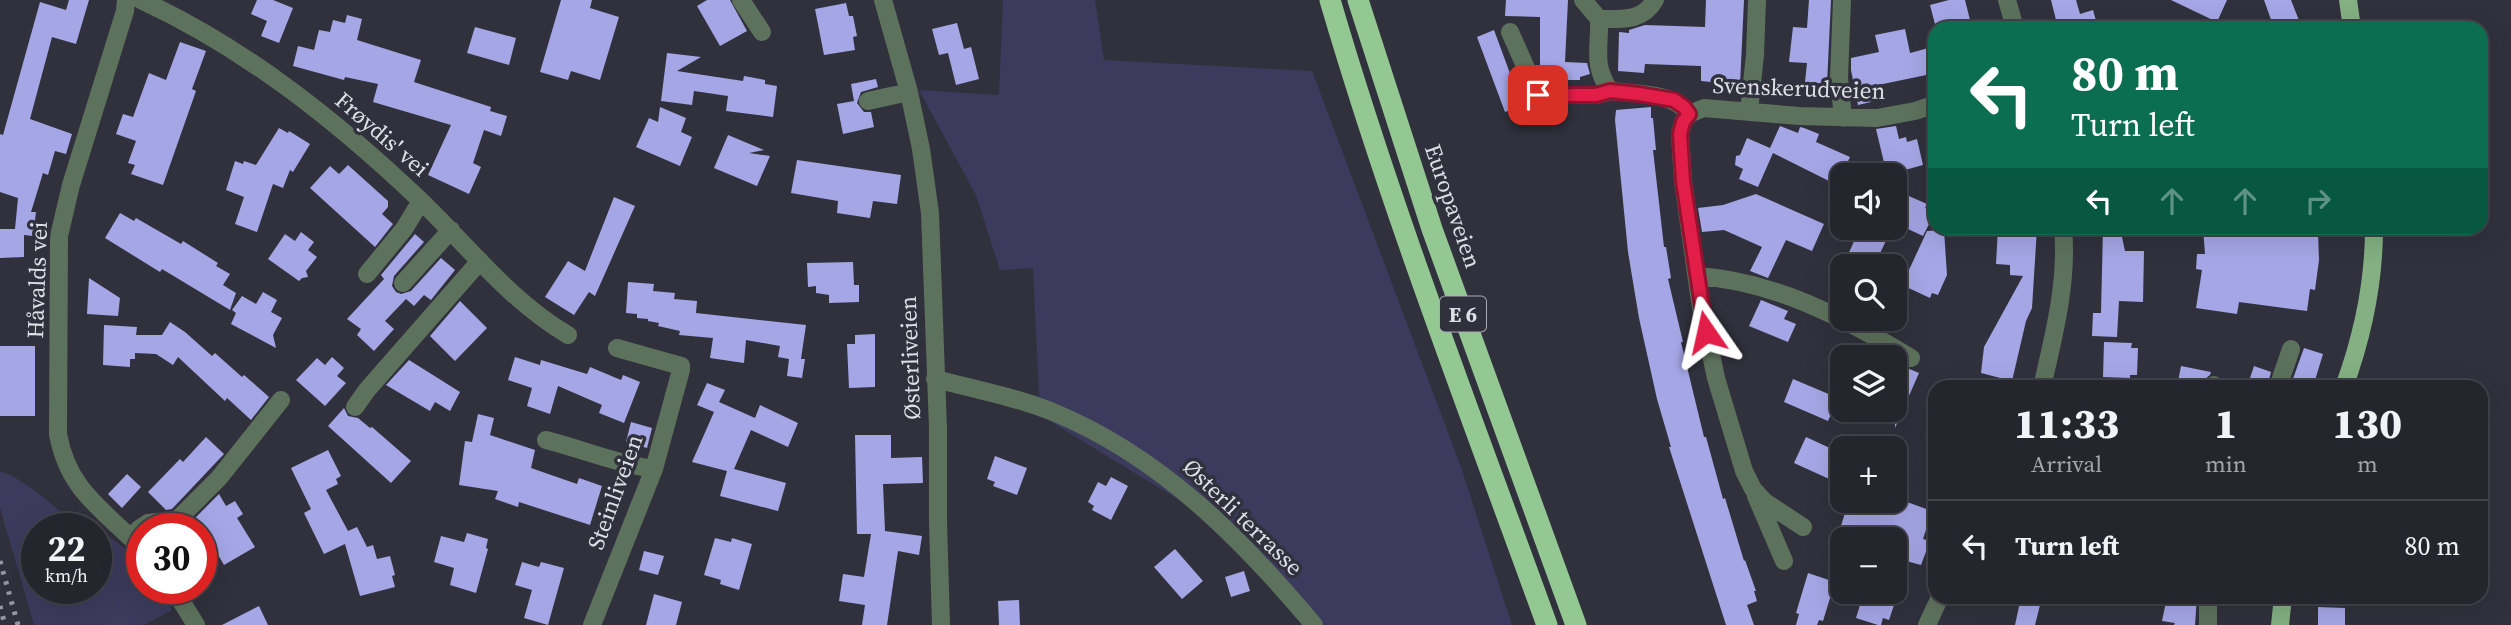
<!DOCTYPE html>
<html lang="en">
<head>
<meta charset="utf-8">
<style>
	body { margin:0; font-family:"Source Serif 4",serif; background:#2d2d36; color:#f1f3f6; height:100vh; display:flex; flex-direction:column; font-size:26px; white-space:nowrap }
	* { box-sizing:border-box; margin:0 }
	p { font-size:23px; color:#a3a5aa }
	.icon { flex:none; width:38px; height:38px; fill:none; stroke:currentColor; stroke-width:2; stroke-linecap:round; stroke-linejoin:round }
	.map { position:relative; flex:1; overflow:hidden }
	.drawer { position:absolute; left:1928px; top:380px; width:560px; height:224px; display:flex; flex-direction:column; background:#25252e; border-radius:21px; box-shadow:0 7px 28px #0002,0 0 0 2px #42424a }
	.drawer>* { flex:none }
	.hud { position:absolute; left:1928px; top:21px; width:560px; height:214px; border-radius:21px; box-shadow:0 7px 28px #0002,0 0 0 2px #42424a; background:#0b6e4f; color:#fff; overflow:hidden }
	.fabs { position:absolute; left:1830px; top:163px; display:grid; gap:14px }
	.fabs a { display:grid; place-items:center; width:77px; height:77px; border-radius:14px; background:#25252e; box-shadow:0 7px 28px #0002,0 0 0 2px #42424a; font-size:35px }
	.speed { position:absolute; left:21px; top:513px; display:flex; gap:14px; font-size:35px; font-weight:700; text-align:center }
	.speed>* { display:grid; place-content:center; width:91px; height:91px; border-radius:50%; background:#25252e; box-shadow:0 7px 28px #0002,0 0 0 2px #42424a; line-height:1 }
	.speed small { font-size:18px; font-weight:400 }
	.speed .limit { border:10px solid #d22; background:#fff; color:#111 }
	.pin { position:absolute; display:grid; place-items:center; width:60px; height:60px; color:#fff; margin:-30px; border-radius:14px; box-shadow:0 4px 10px #0006 }
	.me { position:absolute; width:77px; margin:-38px; rotate:349deg; stroke-linejoin:round; filter:drop-shadow(0 0 5px #0008) }
	.turn { display:flex; align-items:center; gap:24px; height:147px; padding:0 28px; font-size:32px }
	.turn .icon { width:91px; height:91px; stroke-width:2.5 }
	.turn b { display:block; font-size:49px; line-height:60px }
	.lanes { display:flex; align-items:center; height:66px; padding:0 28px; background:#0003; justify-content:center; gap:35px; direction:ltr }
	.lanes .off { opacity:.35 }
	.eta { display:flex; justify-content:space-evenly; align-items:center; height:119px; text-align:center }
	.eta b { font-size:42px; font-weight:800; line-height:49px }
	ul { padding:0; list-style:none }
	li { display:flex; align-items:center; gap:21px; height:91px; padding:0 28px; border-top:2px solid #42424a }
	li div { flex:1 }
	li b { display:block; font-size:26px }
	li em { font-style:normal }
	.map>svg:first-child { display:block }
	.green { fill:#3c3b5d }
	.building { fill:#a5a6e6 }
	.lines { fill:none; stroke-linecap:round; stroke-linejoin:round }
	.minor { stroke:#5d725c; stroke-width:18 }
	.major { stroke:#84b083; stroke-width:18 }
	.highway { stroke:#94c893; stroke-width:21 }
	.rail { stroke:#9697a0; stroke-width:5; stroke-dasharray:3.5 7; stroke-linecap:butt }
	.route-casing { stroke:#92132f; stroke-width:18 }
	.route { stroke:#e11d48; stroke-width:12 }
	.labels { text-anchor:middle; dominant-baseline:central; stroke-width:7; stroke-linejoin:round; paint-order:stroke }
	.shield { fill:#31313d; stroke:#aaabb3; stroke-width:2 }
	.shield-label { font-size:21px; font-weight:bold; fill:#dedfe6 }
	.street-label { font-size:23px; fill:#dedfe6; stroke:#31313d }
</style>
</head>
<body>
<div class="map">
<svg width="2511" height="625" viewBox="0 0 2511 625">
	<rect width="100%" height="100%" fill="#31313d"/>
	<!-- green -->
	<path class="green" d="M1003 0H1095L1104 60 1312 71 1461 467 1512 625H1309L1289 601 1184 503 1040 415 1033 268 1000 270 976 195 919 90 999 95Z
		M0 471 14 477 37 492 79 527 85 528H37V588H96V531C115 536 129 553 142 567V588H157L172 610 144 625H34L0 508Z"/>
	<!-- building -->
	<path class="building" d="M69 0H89L76 44 52 37 30 119 72 134 66 154 55 151 48 175 43 173 31 212H36L33 236 24 235V257L0 258V229H15L18 198 0 192V134L3 135 40 2 66 10Z
		M257 0H273L293 8 279 43 261 36 267 21 251 14Z
		M561 0H592L590 8 619 17 600 80 571 71 568 80 540 72Z
		M707 0H730L747 31 720 46 697 6Z
		M1506 0H1568L1565 62 1587 63 1590 74 1580 77V80H1544L1540 72V17L1505 16Z
		M1706 0H1744L1740 85 1701 81V66L1645 64 1644 73 1618 71 1619 32 1629 33V30L1645 25 1705 27Z
		M1809 0H1831L1827 84 1805 82 1807 63 1789 62 1793 27 1807 28Z
		M1949 0H1965L1972 28H1936L1930 5Z
		M2051 0H2076L2080 14 2093 10 2098 28H2047V23L2056 20Z
		M2171 0H2227L2217 22Z
		M2264 0H2291L2300 23 2286 28H2274Z
		M846 3 849 16H853L857 36 853 37 855 50 824 55 815 9Z
		M347 15 362 19 357 40 421 60 414 82 491 107 490 111 507 116 501 136 484 130 473 163 481 167 469 194 428 175 451 125 373 102 378 84 345 77 344 80 293 66 298 46 314 50 319 30 330 32 333 20 345 23Z
		M957 23 964 49 971 47 979 79 956 85 948 53 939 55 932 29Z
		M475 27 516 38 509 65 467 53Z
		M1905 29 1910 53 1936 46V73L1878 85 1879 92 1875 101 1858 105 1851 70V58L1879 52 1875 35Z
		M1494 30 1522 106 1505 112 1477 37Z
		M180 42 206 51 192 89 196 91 163 185 131 174 135 165 128 163 136 141 116 134 123 114 133 117 149 73 166 80Z
		M667 53 701 57 677 71 743 81 744 76 755 78 765 80V84L777 86 773 117 726 111 728 96 694 91 692 105 661 101Z
		M876 79 878 87 861 92 857 103 864 112H871L874 127 843 134 837 104 854 101 851 84Z
		M660 107 686 118 681 132 692 137 680 166 636 147 649 118 658 122Z
		M1651 107V118H1653L1656 150H1653L1664 247H1666L1671 278 1668 279 1683 342H1681L1704 437H1706L1723 499 1725 498 1744 561 1745 560 1756 591H1754L1757 601 1747 605 1754 625H1726L1669 447H1671L1657 399 1639 318 1628 252 1615 120 1616 110Z
		M1780 126 1798 133 1800 127 1804 128 1819 134 1816 142 1850 157 1837 185 1773 153 1758 187 1739 179 1743 169 1735 165 1736 156 1740 155 1747 138 1770 148Z
		M1896 126 1899 139 1906 137 1907 142 1917 139 1923 165 1887 175 1876 129Z
		M279 128 288 133 289 131 310 144 293 172 290 170 283 188 273 184 257 232 235 224 244 197 226 190 235 161 243 164 244 161 256 165Z
		M728 135 764 150 749 153 770 156 757 186 714 168Z
		M797 160 901 175 897 204 873 201 870 218 837 213 838 201 791 193Z
		M348 165 388 201V207L382 214 393 224 375 247 310 188 330 166 339 174Z
		M1902 193 1927 204 1925 208 1935 212 1923 236 1895 223V208Z
		M1756 194 1824 224 1812 251 1786 240 1768 278 1750 271 1762 247 1724 230 1702 232 1698 208 1723 205Z
		M614 197 635 206 595 296 589 292 574 315 545 297 568 261 585 271Z
		M120 213 134 221 136 218 181 244 183 241 218 263 216 266 230 274 223 285 236 293 230 310 162 269 160 272 105 238Z
		M1860 228H1892L1874 266H1866L1847 257Z
		M1998 228H2037L2032 308 2026 321 2012 381 1981 373 1984 347 2023 276 2010 275V265L1996 264Z
		M2103 228H2120L2125 251H2144L2143 302 2119 301 2117 337 2092 336 2093 313H2101Z
		M2203 228H2313V233H2318L2319 260 2315 290 2310 289 2307 311 2239 302 2237 314 2196 308 2202 270 2196 269 2197 254H2205Z
		M1944 230 1947 275 1938 295 1932 293 1930 298 1902 285 1927 231Z
		M301 232 314 242 308 250 317 257 306 271 308 277 302 278 299 281 268 259 285 234 295 241Z
		M415 234 424 242 394 276 392 286 396 292 401 294 411 291 441 258 455 270 431 300 424 295 414 306 406 299 385 321 394 329 374 351 357 335 361 329 347 319 384 279 381 275Z
		M853 262 854 285H859V302L829 303V295L816 293V286L808 287 807 263Z
		M89 278 120 298 118 316 87 314Z
		M628 282 654 284 653 291 675 293 674 299 697 301 696 313 806 325 801 359H805L802 378 787 376 789 359 778 357 780 346 746 340 744 363 710 358 713 338 679 335 680 331 658 326 659 323 648 321V319L637 318V314L626 313Z
		M263 292 277 300 271 312 282 318 273 335 276 348 231 324 236 313 232 310 242 296 256 304Z
		M1761 300 1788 311 1784 319 1796 324 1788 342 1749 326Z
		M460 301 487 328 455 361 430 336Z
		M170 322 185 332 212 356 215 353 242 377 244 375 269 397 251 420 227 398 225 401 178 357 173 365 156 354 135 353V359H130V367L103 365 104 325 137 327 136 335H162Z
		M875 334V387L849 388 847 344H855V335Z
		M2104 342 2132 343 2131 348H2138L2137 375H2130V378L2103 377Z
		M0 346H35V416H0Z
		M2304 348 2323 354 2313 387H2290Z
		M332 357 344 368 337 376 346 383 325 406 296 380 317 358 325 365Z
		M515 357 540 365 541 360 587 374 590 367 621 380 623 375 640 382 624 423 599 413 602 405 558 386 550 414 527 406 532 388 508 380Z
		M409 360 460 392 450 411 435 402 430 411 386 385Z
		M1895 363 1919 373 1895 428Z
		M2181 366 2211 372 2210 375 2205 379 2203 387H2177Z
		M2254 366 2271 372 2267 387H2247Z
		M1793 379 1838 398 1828 421 1784 402Z
		M707 383 725 390 719 402 755 418 760 405 798 423 788 447 751 430 734 469 786 483 778 511 720 496 727 471 692 462 714 412 697 405Z
		M344 408 348 416 358 418 370 428 372 427 411 461 391 483 328 426Z
		M478 414 494 418 490 435 535 450 531 468 577 484 579 478 602 486 590 525 519 502 518 507 495 499 498 491 459 485 465 441 472 442Z
		M631 422 652 428 647 448 626 442Z
		M855 435H891V458L922 457 923 483 883 484 885 531 922 536 919 555 898 551 887 625H862L865 605 839 601 843 574 864 577 871 534H857Z
		M206 437 224 454 172 509 166 510 148 492 180 459 183 462Z
		M1806 437 1843 454V474L1838 483 1794 463Z
		M328 450 341 476 336 479 338 484 326 490 348 531 357 527 367 547 373 545 377 559 390 556 395 575 392 576 395 587 360 596 345 544 324 554 304 513 311 509 291 468Z
		M995 456 1027 468 1017 495 993 486 995 482 987 479Z
		M127 474 141 487 122 508 108 494Z
		M1111 477 1128 486 1111 520 1092 510 1094 506 1088 502 1098 482 1106 486Z
		M219 494 226 506 235 501 243 514 237 518 255 547 224 565 196 517Z
		M1849 500H1878L1904 510 1907 502 1932 511 1923 539 1930 541 1921 565 1895 558V539H1837Z
		M467 533 488 539 486 548 488 549 476 593 450 585 454 568 434 562 441 536 464 542Z
		M715 538 731 542 732 538 752 544 739 590 720 584 721 580 704 575Z
		M1175 549 1203 581 1182 599 1154 567Z
		M644 551 664 556 658 575 639 570Z
		M522 562 539 567 541 562 564 568 548 625 524 618 532 590 515 585Z
		M1244 571 1250 591 1231 597 1225 577Z
		M1808 573 1835 582 1823 621 1819 620 1817 625H1796L1799 614 1796 613Z
		M1864 592H1891L1888 603 1894 605 1889 620 1883 618 1881 625H1878L1856 618Z
		M654 594 682 602 676 625H646Z
		M2021 597H2042L2035 625H2015Z
		M2167 597H2197L2195 625H2174L2175 623 2162 621Z
		M1019 600 1020 625H999L998 601Z
		M259 606 268 625H222Z
		M2318 607 2345 608V625H2318Z"/>
	<g class="lines">
		<!-- minor -->
		<path class="minor" d="M126 0 125 11 71 185 59 236 58 434C68 491 104 510 142 549
			M141 0C245 48 337 121 420 200 468 246 510 301 568 335
			M741 0 762 32
			M883 0 909 92 921 149 930 213 938 428V521L941 625
			M1583 0 1599 19C1600 50 1592 64 1610 91 1635 94 1674 92 1689 114
			M1842 0 1839 78 1843 118
			M2007 0 2015 28
			M1599 19C1622 19 1642 22 1655 0
			M1510 32 1538 95H1596L1610 91
			M868 101 909 92
			M1749 111 1755 55 1757 0
			M367 274 404 229 421 201
			M1697 276C1774 281 1845 318 1911 358
			M403 283 451 230
			M935 379C975 389 1015 397 1053 412 1160 456 1241 538 1314 625
			M2042 387C2054 335 2068 281 2063 228
			M2214 387V385
			M2278 387 2291 349
			M355 407 367 390 480 261
			M546 440C582 449 617 464 654 469
			M1756 496 1784 561
			M1803 527 1765 502 1753 489 1744 471 1716 378 1701 308 1683 181 1680 134 1683 122 1689 114 1704 108 1799 116 1877 118 1915 111 1936 104
			M131 538 139 529 148 523 177 520 219 478 281 400
			M173 588 196 625
			M592 625 654 469 681 370V366L617 348
			M1927 625 1940 597
			M2208 625V597"/>
		<!-- major -->
		<path class="major" d="M2348 0 2352 28
			M2344 387C2363 335 2374 283 2374 228
			M2280 625 2283 597"/>
		<!-- highway -->
		<path class="highway" d="M1330 0C1392 212 1472 418 1547 625
			M1358 0 1432 229 1576 625"/>
		<!-- rail -->
		<path class="rail" d="M0 561 18 625
			M0 606 5 625"/>
	</g>
	<g class="lines">
		<!-- route casing -->
		<g class="route-casing">
			<path id="route" d="M1538 95H1596L1610 91 1639 94 1674 100 1684 107 1689 114 1683 122 1680 134 1683 181 1706 332"/>
		</g>
		<!-- route -->
		<use href="#route" class="route"/>
	</g>
	<g class="labels">
		<!-- shield labels -->
		<rect class="shield" x="1440" y="296.5" width="46" height="35" rx="5"/>
		<g class="shield-label">
			<text x="1463" y="314">E 6</text>
		</g>
		<!-- street labels -->
		<g class="street-label">
			<text transform="translate(1799 88) rotate(2)">Svenskerudveien</text>
			<text transform="translate(382 134) rotate(41)">Frøydis' vei</text>
			<text transform="translate(1453 206) rotate(71)">Europaveien</text>
			<text transform="translate(37 280) rotate(-88)">Håvalds vei</text>
			<text transform="translate(910 358) rotate(-92)">Østerliveien</text>
			<text transform="translate(615 492) rotate(-70)">Steinliveien</text>
			<text transform="translate(1243 517) rotate(44)">Østerli terrasse</text>
		</g>
	</g>
</svg>
<div class="fabs">
<a><svg class="icon" aria-label="sound" viewBox="0 0 24 24"><path d="M4 9h4l5-4v14l-5-4H4zM17 9q2 3 0 6"/></svg></a>
<a><svg class="icon" aria-label="search" viewBox="0 0 24 24"><circle cx="10" cy="10" r="6"/><path d="M15 15l6 6"/></svg></a>
<a><svg class="icon" aria-label="layers" viewBox="0 0 24 24"><path d="M12 4l9 5-9 5-9-5zM3 14l9 5 9-5"/></svg></a>
<a>+</a>
<a>−</a>
</div>
<div class="speed"><div>22<small>km/h</small></div><div class="limit">30</div></div>
<div class="pin" style="left:1538px;top:95px;background:#d93025"><svg class="icon" aria-label="arrive" viewBox="0 0 24 24"><path d="M6 21V4h12l-3 4 3 4H6"/></svg></div>
<svg class="me" style="left:1706px;top:332px" viewBox="-20 -20 40 40"><path d="M0-17L14 15 0 8-14 15z" fill="#e11d48" stroke="#fff" stroke-width="4"/></svg>
<div class="hud">
<div class="turn"><svg class="icon" aria-label="left" viewBox="0 0 24 24"><path d="M17 20v-9H6M10 6l-5 5 5 5"/></svg><div><b>80 m</b>Turn left</div></div>
<div class="lanes"><svg class="icon" aria-label="left" viewBox="0 0 24 24"><path d="M17 20v-9H6M10 6l-5 5 5 5"/></svg><svg class="icon off" aria-label="ahead" viewBox="0 0 24 24"><path d="M12 20V5M6 11l6-6 6 6"/></svg><svg class="icon off" aria-label="ahead" viewBox="0 0 24 24"><path d="M12 20V5M6 11l6-6 6 6"/></svg><svg class="icon off" aria-label="right" viewBox="0 0 24 24"><path d="M7 20v-9h11M14 6l5 5-5 5"/></svg></div>
</div>
<section class="drawer">
<div class="eta">
<div><b>11:33</b><p>Arrival</p></div>
<div><b>1</b><p>min</p></div>
<div><b>130</b><p>m</p></div>
</div>
<ul>
<li><svg class="icon" aria-label="left" viewBox="0 0 24 24"><path d="M17 20v-9H6M10 6l-5 5 5 5"/></svg><div><b>Turn left</b></div><em>80 m</em></li>
</ul>
</section>
</div>
</body>
</html>
